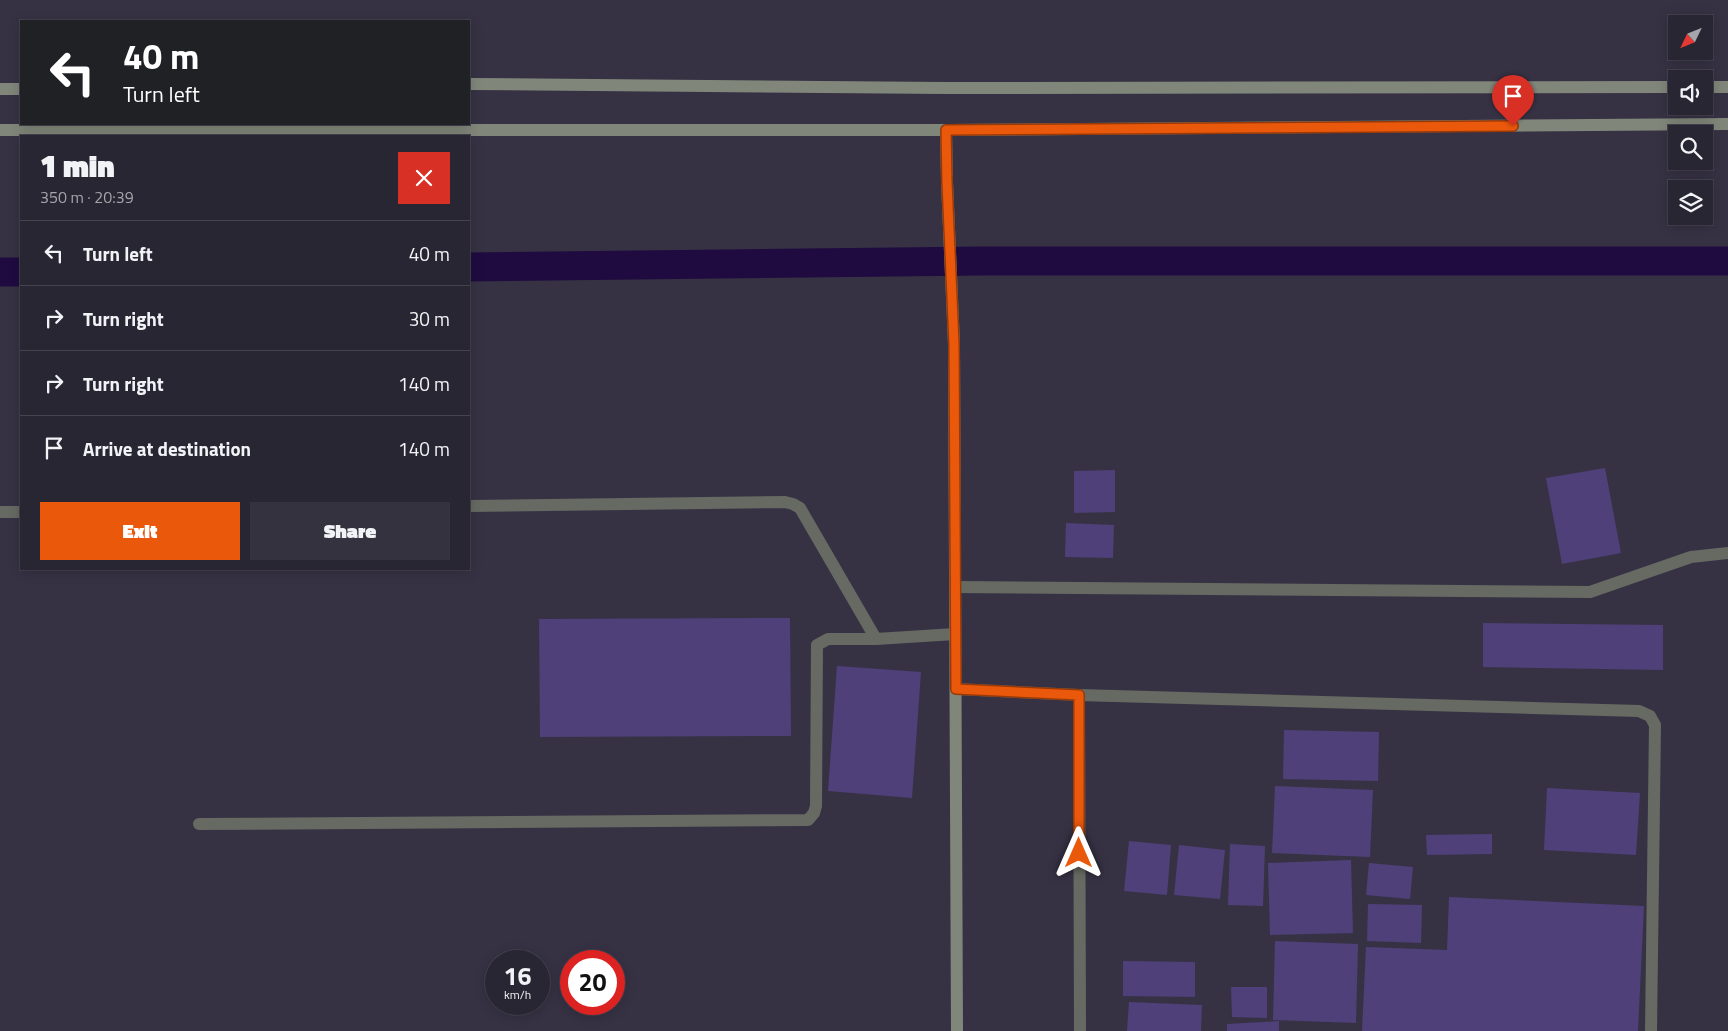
<!DOCTYPE html>
<html lang="en">
<head>
<meta charset="utf-8">
<style>
	body { margin:0; font-family:"Titillium Web",sans-serif; background:#34323f; color:#f1f3f6; height:100vh; display:flex; flex-direction:column; font-size:19px; white-space:nowrap }
	* { box-sizing:border-box; margin:0 }
	p { font-size:16px; color:#a5a5ac }
	.icon { flex:none; width:28px; height:28px; fill:none; stroke:currentColor; stroke-width:2; stroke-linecap:round; stroke-linejoin:round }
	.map { position:relative; flex:1; overflow:hidden }
	.drawer { position:absolute; left:20px; top:135px; width:450px; height:435px; display:flex; flex-direction:column; background:#282633; border-radius:0px; box-shadow:0 2px 12px #0003,0 0 0 1px #44434e }
	.drawer>* { flex:none }
	.top-card { position:absolute; left:20px; top:20px; width:450px; height:105px; border-radius:0px; box-shadow:0 2px 12px #0003,0 0 0 1px #44434e; background:#202124; color:#fff; overflow:hidden }
	.needle { width:32px; rotate:227deg }
	.tools { position:absolute; left:1668px; top:15px; display:grid; gap:10px }
	.tools a { display:grid; place-items:center; width:45px; height:45px; border-radius:0px; background:#282633; box-shadow:0 2px 12px #0003,0 0 0 1px #44434e; font-size:25px }
	.speed { position:absolute; left:485px; top:950px; display:flex; gap:10px; font-size:25px; font-weight:700; text-align:center }
	.speed>* { display:grid; place-content:center; width:65px; height:65px; border-radius:50%; background:#282633; box-shadow:0 2px 12px #0003,0 0 0 1px #44434e; line-height:1 }
	.speed small { font-size:12px; font-weight:400 }
	.speed .limit { border:8px solid #d22; background:#fff; color:#111 }
	.pin { position:absolute; display:grid; place-items:center; width:42px; height:42px; color:#fff; margin:-51px -21px; border-radius:50% 50% 50% 0; rotate:-45deg; box-shadow:0 0 5px #0007 }
	.pin .icon { rotate:45deg }
	.me { position:absolute; width:55px; margin:-28px; rotate:0deg; stroke-linejoin:round; filter:drop-shadow(0 0 4px #0008) }
	.turn { display:flex; align-items:center; gap:18px; height:105px; padding:0 20px; font-size:22px }
	.turn .icon { width:65px; height:65px; stroke-width:2.5 }
	.turn b { display:block; font-size:35px; line-height:42px }
	.round { display:grid; place-items:center; flex:none; width:52px; height:52px; border-radius:0px; background:#34323f }
	.headline { display:flex; align-items:center; justify-content:space-between; height:85px; padding:0 20px }
	h1 { font-size:30px; font-weight:800; line-height:38px }
	.button { display:flex; gap:10px; margin-top:auto; padding:10px 20px }
	.button a { flex:1; height:58px; border-radius:0px; background:#ea580c; color:#fff; font-size:20px; font-weight:800; line-height:58px; text-align:center }
	.button a+a { background:#34323f; color:#f1f3f6 }
	ul { padding:0; list-style:none }
	li { display:flex; align-items:center; gap:15px; height:65px; padding:0 20px; border-top:1px solid #44434e }
	li div { flex:1 }
	li b { display:block; font-size:19px }
	li em { font-style:normal }
	.map>svg:first-child { display:block }
	.lines { fill:none; stroke-linecap:round; stroke-linejoin:round }
	.canal { stroke:#1f0b40; stroke-width:29 }
	.building { fill:#4f4079 }
	.lane { stroke:#666a62; stroke-width:12 }
	.secondary { stroke:#80877a; stroke-width:12 }
	.route-casing { stroke:#983908; stroke-width:12 }
	.route { stroke:#ea580c; stroke-width:9 }
</style>
</head>
<body>
<div class="map">
<svg width="1728" height="1031" viewBox="0 0 1728 1031">
	<rect width="100%" height="100%" fill="#363244"/>
	<g class="lines">
		<!-- canal -->
		<path class="canal" d="M469 267 982 261H1728
			M0 272H21"/>
	</g>
	<!-- building -->
	<path class="building" d="M1605 468 1621 553 1562 564 1546 478Z
		M1115 470V512L1074 513V471Z
		M1066 523 1114 525 1113 558 1065 557Z
		M790 618 791 736 540 737 539 619Z
		M1483 623 1663 625V670L1483 667Z
		M837 666 921 672 912 798 828 791Z
		M1284 730 1379 732 1378 781 1283 779Z
		M1275 786 1373 790 1370 857 1272 853Z
		M1547 788 1640 793 1636 855 1544 850Z
		M1492 834V854L1427 855 1426 835Z
		M1129 841 1171 845 1167 895 1124 891Z
		M1230 844 1265 846 1263 906 1228 905Z
		M1179 845 1225 850 1220 899 1174 895Z
		M1351 860 1353 933 1270 935 1268 863Z
		M1369 863 1413 867 1410 899 1366 895Z
		M1449 897 1644 906 1638 1031H1362L1366 947 1447 950Z
		M1368 904 1422 905 1421 943 1367 941Z
		M1275 941 1358 944 1356 1023 1273 1020Z
		M1123 961 1195 962V997L1123 996Z
		M1231 987H1267V1018L1232 1017Z
		M1129 1002 1202 1005 1201 1031H1127Z
		M1279 1021V1031H1227V1024Z"/>
	<g class="lines">
		<!-- lane -->
		<path class="lane" d="M469 506 785 502 793 504 800 508 876 639
			M0 512H21
			M955 587 1590 592 1691 557 1728 553
			M956 689 1079 695 1639 711 1650 716 1655 725 1651 1031
			M1079 695 1080 1031
			M199 824 808 820 814 813 816 806 817 645 828 639H876L955 634"/>
		<!-- secondary -->
		<path class="secondary" d="M469 84 945 88 1676 87
			M1704 87H1728
			M0 89H21
			M0 130H946L1728 124
			M946 130 947 182 954 344 957 1031"/>
	</g>
	<g class="lines">
		<!-- route casing -->
		<g class="route-casing">
			<path id="route" d="M1079 853V695L956 689 954 344 947 182 946 130 1513 126"/>
		</g>
		<!-- route -->
		<use href="#route" class="route"/>
	</g>
</svg>
<div class="tools">
<a><svg class="needle" viewBox="-14 -14 28 28"><path d="M0-13l5 13h-10z" fill="#e53935"/><path d="M0 13l5-13h-10z" fill="#a5a5ac"/></svg></a>
<a><svg class="icon" aria-label="sound" viewBox="0 0 24 24"><path d="M4 9h4l5-4v14l-5-4H4zM17 9q2 3 0 6"/></svg></a>
<a><svg class="icon" aria-label="search" viewBox="0 0 24 24"><circle cx="10" cy="10" r="6"/><path d="M15 15l6 6"/></svg></a>
<a><svg class="icon" aria-label="layers" viewBox="0 0 24 24"><path d="M12 4l9 5-9 5-9-5zM3 14l9 5 9-5"/></svg></a>
</div>
<div class="speed"><div>16<small>km/h</small></div><div class="limit">20</div></div>
<div class="pin" style="left:1513px;top:126px;background:#d93025"><svg class="icon" aria-label="arrive" viewBox="0 0 24 24"><path d="M6 21V4h12l-3 4 3 4H6"/></svg></div>
<svg class="me" style="left:1079px;top:853px" viewBox="-20 -20 40 40"><path d="M0-17L14 15 0 8-14 15z" fill="#ea580c" stroke="#fff" stroke-width="4"/></svg>
<div class="top-card">
<div class="turn"><svg class="icon" aria-label="left" viewBox="0 0 24 24"><path d="M17 20v-9H6M10 6l-5 5 5 5"/></svg><div><b>40 m</b>Turn left</div></div>
</div>
<section class="drawer">
<div class="headline"><div><h1>1 min</h1><p>350 m · 20:39</p></div><a class="round" style="background:#d93025;color:#fff"><svg class="icon" aria-label="close" viewBox="0 0 24 24"><path d="M6 6l12 12M18 6L6 18"/></svg></a></div>
<ul>
<li><svg class="icon" aria-label="left" viewBox="0 0 24 24"><path d="M17 20v-9H6M10 6l-5 5 5 5"/></svg><div><b>Turn left</b></div><em>40 m</em></li>
<li><svg class="icon" aria-label="right" viewBox="0 0 24 24"><path d="M7 20v-9h11M14 6l5 5-5 5"/></svg><div><b>Turn right</b></div><em>30 m</em></li>
<li><svg class="icon" aria-label="right" viewBox="0 0 24 24"><path d="M7 20v-9h11M14 6l5 5-5 5"/></svg><div><b>Turn right</b></div><em>140 m</em></li>
<li><svg class="icon" aria-label="arrive" viewBox="0 0 24 24"><path d="M6 21V4h12l-3 4 3 4H6"/></svg><div><b>Arrive at destination</b></div><em>140 m</em></li>
</ul>
<div class="button"><a>Exit</a><a>Share</a></div>
</section>
</div>
</body>
</html>
